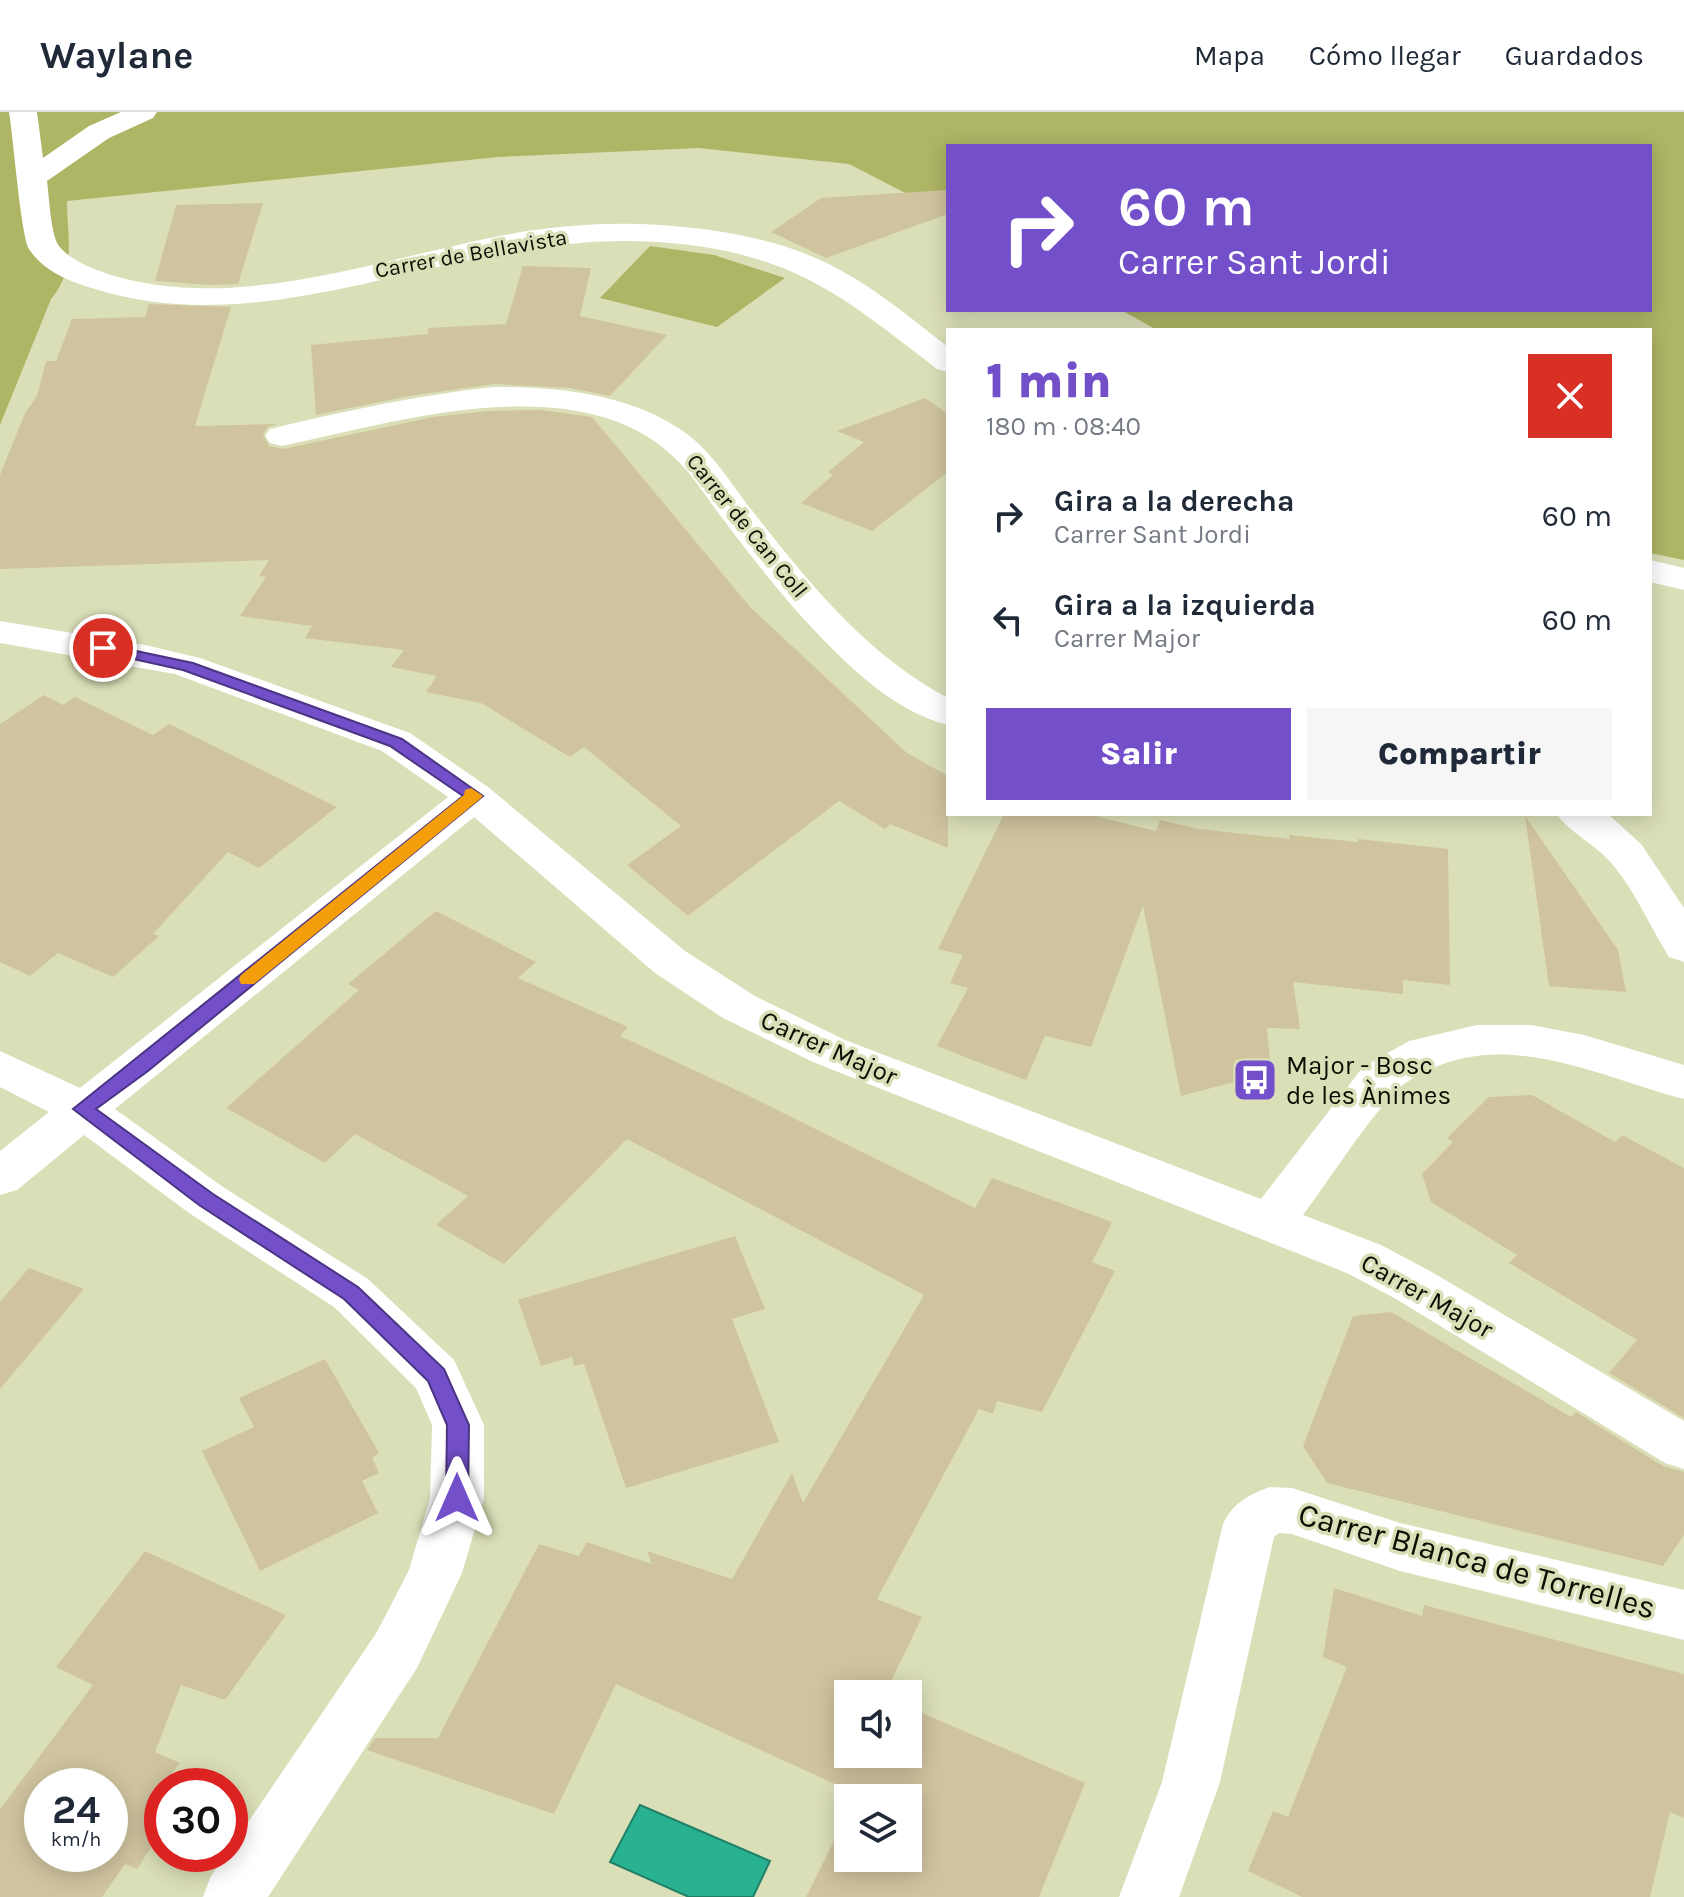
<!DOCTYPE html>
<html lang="es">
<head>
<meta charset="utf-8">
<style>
	body { margin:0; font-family:Karla,sans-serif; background:#f6f6f7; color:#1f2937; height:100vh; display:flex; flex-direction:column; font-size:30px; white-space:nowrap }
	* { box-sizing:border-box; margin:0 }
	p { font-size:26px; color:#747a83 }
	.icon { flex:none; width:44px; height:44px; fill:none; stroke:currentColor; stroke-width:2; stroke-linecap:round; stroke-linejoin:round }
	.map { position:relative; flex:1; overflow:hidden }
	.side { position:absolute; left:946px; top:216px; width:706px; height:488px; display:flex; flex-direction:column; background:#fff; border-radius:0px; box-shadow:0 4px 20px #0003 }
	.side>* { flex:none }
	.hud { position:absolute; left:946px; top:32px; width:706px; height:168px; border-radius:0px; box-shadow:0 4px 20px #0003; background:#7350c9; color:#fff; overflow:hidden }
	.fabs { position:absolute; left:834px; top:1568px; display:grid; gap:16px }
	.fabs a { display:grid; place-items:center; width:88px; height:88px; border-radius:0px; background:#fff; box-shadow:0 4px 20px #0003; font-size:40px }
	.speed { position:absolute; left:24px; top:1656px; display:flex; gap:16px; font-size:40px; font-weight:700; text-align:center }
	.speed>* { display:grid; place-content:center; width:104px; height:104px; border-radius:50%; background:#fff; box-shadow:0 4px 20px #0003; line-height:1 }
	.speed small { font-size:20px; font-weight:400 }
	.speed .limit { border:12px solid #d22; background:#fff; color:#111 }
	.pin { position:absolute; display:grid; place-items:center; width:68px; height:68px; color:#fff; margin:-34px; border:4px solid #fff; border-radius:50%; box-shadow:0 2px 8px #0007 }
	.me { position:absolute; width:88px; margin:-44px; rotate:0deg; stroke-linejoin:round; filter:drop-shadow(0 0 6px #0008) }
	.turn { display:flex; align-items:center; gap:28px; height:168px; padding:0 40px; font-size:36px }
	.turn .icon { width:104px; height:104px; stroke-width:2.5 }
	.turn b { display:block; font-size:56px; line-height:68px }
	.round { display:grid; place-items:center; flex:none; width:84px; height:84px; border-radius:0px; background:#f6f6f7 }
	.overview { display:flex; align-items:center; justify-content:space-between; height:136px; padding:0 40px }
	h1 { font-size:48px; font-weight:800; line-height:60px; color:#7350c9 }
	.primary-button { display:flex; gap:16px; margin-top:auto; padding:16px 40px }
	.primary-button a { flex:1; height:92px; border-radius:0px; background:#7350c9; color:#fff; font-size:32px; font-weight:800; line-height:92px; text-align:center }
	.primary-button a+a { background:#f6f6f7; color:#1f2937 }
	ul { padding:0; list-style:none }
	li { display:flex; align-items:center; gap:24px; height:104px; padding:0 40px }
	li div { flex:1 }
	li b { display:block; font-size:30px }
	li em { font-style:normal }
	header { display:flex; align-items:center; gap:48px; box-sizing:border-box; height:112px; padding:0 40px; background:#fff; border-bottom:2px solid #e0e1e3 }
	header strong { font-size:38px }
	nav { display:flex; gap:44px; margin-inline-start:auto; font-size:28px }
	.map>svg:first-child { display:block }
	.green { fill:#aeb565 }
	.water { fill:#28b292; stroke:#208167; stroke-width:2 }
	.building { fill:#d0c49f; fill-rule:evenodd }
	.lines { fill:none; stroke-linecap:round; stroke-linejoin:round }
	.minor { fill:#fff; fill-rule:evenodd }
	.route { fill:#7350c9; stroke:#4b3483; stroke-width:2 }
	.slow { fill:#f59e0b }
	.labels { text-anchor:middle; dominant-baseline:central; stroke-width:7; stroke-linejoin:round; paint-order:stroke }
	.far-street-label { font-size:22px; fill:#0d0e03; stroke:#dbdfb8 }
	.street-label { font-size:26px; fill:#0d0e03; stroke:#dbdfb8 }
	.poi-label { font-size:26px; fill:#0d0e03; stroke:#dbdfb8; text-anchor:start }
	.near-street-label { font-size:32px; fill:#0d0e03; stroke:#dbdfb8 }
</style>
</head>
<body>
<header>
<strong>Waylane</strong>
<nav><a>Mapa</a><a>Cómo llegar</a><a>Guardados</a></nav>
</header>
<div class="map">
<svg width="1684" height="1785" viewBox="0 0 1684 1785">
	<rect width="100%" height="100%" fill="#dbdfb8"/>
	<!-- green -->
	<path class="green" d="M0 0H1684V448L1650 441V218H1157L1121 198H1650V34H948V103L849 52 699 36 498 45 67 89C67 125 77 156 51 187L0 313Z
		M650 134 714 143 785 166 717 215 600 186Z"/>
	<!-- water -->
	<path class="water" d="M640 1693 770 1749 753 1785H689L610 1750Z"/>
	<!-- building -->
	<path class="building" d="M948 78V102L826 146 771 120 821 86Z
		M263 91 238 172 212 173 155 169 176 93Z
		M523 154 591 156 580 204 667 223 610 284 570 276 494 272 409 284 316 303 311 233 428 222V216L506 212Z
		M149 192 231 195 195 314 277 312 268 315 263 322 269 334 283 337 433 305 488 299 541 298 592 305 750 495 907 641 948 664V736L890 712 885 717 839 689 688 804 627 753 681 714 584 635 570 645 481 591 426 580 437 564 391 555 404 538 305 526 312 514 240 504 266 465 259 464 269 448 0 457V363L25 301 37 284 46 249H56L72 207 145 205Z
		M925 286 948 302V360L872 419 801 391 833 363 828 360 864 330 837 319Z
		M44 583 63 593 75 585 153 623 169 612 337 695 259 756 228 740 153 822 159 824 113 865 58 841 30 864 0 850V612Z
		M1004 702H1087L1156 719 1160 708 1199 717 1290 727 1289 723 1358 730V727L1448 737 1450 873 1403 868V882L1293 870 1300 917 1267 916 1270 948H1235L1238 969 1181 984 1143 794 1091 935 1045 924 1026 968 983 952 937 934 968 876 950 871 963 843 938 837Z
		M1525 704 1618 838 1626 880 1549 874Z
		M436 799 536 850 518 866 628 915 620 924 743 981 975 1096 992 1066 1112 1110 1092 1150 1115 1159 1042 1300 997 1289 993 1302 979 1297 877 1487 922 1505 885 1582H848V1642H908V1595L1085 1671 1039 1785H806L848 1701V1746H908V1686H855L857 1682 616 1572 554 1702 367 1638 375 1626H438L539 1432 579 1444 587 1430 652 1452 647 1439 732 1467 792 1361 803 1391 924 1183 627 1027 504 1152 436 1113 468 1084 355 1022 325 1051 226 996 359 878 348 872Z
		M1532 983 1615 1030 1622 1023 1684 1056V1306L1609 1261 1637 1228 1509 1151 1517 1143 1431 1090 1422 1062 1453 1030 1447 1026 1489 985Z
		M735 1124 765 1197 732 1207 779 1330 626 1376 584 1252 574 1254 572 1245 541 1254 518 1188Z
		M29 1156 84 1177 0 1277V1190Z
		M1391 1200 1571 1305 1576 1300 1663 1354 1684 1360V1423L1663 1454 1327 1371 1303 1334 1353 1204Z
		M325 1247 379 1341 372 1346 379 1361 362 1369 378 1401 260 1459 202 1339 254 1315 239 1286Z
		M145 1439 286 1503 225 1588 181 1573 155 1640 180 1651 162 1674V1719L137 1757 125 1752 102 1785H0V1697L93 1573 56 1555ZM42 1674H110V1742H42Z
		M1334 1476 1422 1504 1424 1493 1684 1562V1706L1670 1700 1650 1785H1302L1248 1759 1273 1699 1288 1705 1347 1555 1323 1545Z"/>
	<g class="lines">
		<!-- minor -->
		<path class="minor" d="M9 0H37L43 46 89 14 121 0H157L153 6 109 26 47 69C49 84 51 124 59 134 71 149 93 157 111 163 242 203 392 142 521 120 567 113 613 110 660 113 720 117 786 128 840 158 879 179 913 208 948 235V260L937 257C847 188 799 145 681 132 629 126 576 129 524 138 383 160 238 222 95 177 71 170 44 160 29 137 21 124 13 23 9 0Z
			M494 275C560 275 632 282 687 322 715 343 733 375 754 401 809 471 868 544 948 586V613C896 600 851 557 815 519 782 484 752 446 723 407 708 388 695 366 678 349 583 251 397 310 282 334L270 331 265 324 270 317C344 299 419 283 494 275Z
			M1650 448 1684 456V478L1650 470Z
			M0 509 145 533 200 546 410 621 488 675 685 839 755 884 845 928 1261 1087 1363 955 1409 929 1477 913H1531L1584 923 1684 953V987C1603 966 1512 918 1429 958 1417 963 1403 971 1394 981 1360 1018 1333 1063 1303 1103L1381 1133 1430 1159 1684 1309V1357L1665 1351 1396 1187 1347 1161 813 950 723 906 655 861 474 705 115 997 223 1075 368 1167 454 1248 484 1313V1386L462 1461 417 1556 268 1785H203L211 1764 226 1742H230V1737L377 1520 409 1458 430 1386 432 1313 416 1276 334 1195 189 1101 84 1023 17 1078 0 1083V1039L49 1000 0 975V939L80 976 448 685 382 639 175 562 0 531Z
			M1557 702H1608L1641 732 1684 796V850L1669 845C1650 814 1636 781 1613 753 1597 733 1567 719 1557 702Z
			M1270 1375 1292 1376 1400 1411 1684 1478V1528L1400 1459 1292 1422 1279 1421 1274 1425 1220 1670 1179 1785H1119L1162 1670 1223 1412C1233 1391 1248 1383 1270 1375Z"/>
	</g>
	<!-- route -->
	<path class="route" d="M103 532 193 551 402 627 483 684 148 959 96 997 213 1082 358 1175 444 1257 469 1313 468 1386 465 1393 457 1396 449 1393 446 1386 447 1313 428 1269 344 1187 199 1093 73 997 463 684 390 634 183 558 97 539V533Z"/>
	<!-- slow -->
	<path class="slow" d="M471 676 483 684 480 687 254 872H241L239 867 241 863 464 683 465 678Z"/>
	<!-- icons -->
	<defs>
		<g id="bus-square" transform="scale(2.3)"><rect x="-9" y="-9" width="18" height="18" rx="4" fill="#7350c9" stroke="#dbdfb8"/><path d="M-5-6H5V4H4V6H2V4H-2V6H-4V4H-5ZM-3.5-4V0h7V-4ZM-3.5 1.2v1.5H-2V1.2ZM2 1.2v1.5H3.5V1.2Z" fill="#fff"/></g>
	</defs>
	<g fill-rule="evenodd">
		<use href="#bus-square" x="1255" y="968"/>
	</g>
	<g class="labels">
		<!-- far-street labels -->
		<g class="far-street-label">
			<text transform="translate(471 142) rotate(-10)">Carrer de Bellavista</text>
			<text transform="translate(747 414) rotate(51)">Carrer de Can Coll</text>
		</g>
		<!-- street labels -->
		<g class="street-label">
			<text transform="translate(829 936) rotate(24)">Carrer Major</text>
			<text transform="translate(1427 1184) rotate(29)">Carrer Major</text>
		</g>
		<!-- poi labels -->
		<g class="poi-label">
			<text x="1286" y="953">Major - Bosc<tspan x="1286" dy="30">de les Ànimes</tspan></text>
		</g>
		<!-- near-street labels -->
		<g class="near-street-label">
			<text transform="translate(1477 1449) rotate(15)">Carrer Blanca de Torrelles</text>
		</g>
	</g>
</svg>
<div class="fabs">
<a><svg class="icon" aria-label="sound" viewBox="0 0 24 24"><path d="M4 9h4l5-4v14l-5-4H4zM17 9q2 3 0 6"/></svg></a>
<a><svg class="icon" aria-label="layers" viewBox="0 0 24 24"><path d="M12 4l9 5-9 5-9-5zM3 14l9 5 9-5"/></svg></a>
</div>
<div class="speed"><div>24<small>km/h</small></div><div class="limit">30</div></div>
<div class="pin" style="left:103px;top:536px;background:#d93025"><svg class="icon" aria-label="arrive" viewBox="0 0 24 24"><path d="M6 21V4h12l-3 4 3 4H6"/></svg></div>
<svg class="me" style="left:457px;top:1386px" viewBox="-20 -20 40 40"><path d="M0-17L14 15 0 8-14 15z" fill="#7350c9" stroke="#fff" stroke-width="4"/></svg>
<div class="hud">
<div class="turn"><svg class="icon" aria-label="right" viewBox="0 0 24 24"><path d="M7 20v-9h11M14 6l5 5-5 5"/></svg><div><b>60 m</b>Carrer Sant Jordi</div></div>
</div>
<section class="side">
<div class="overview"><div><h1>1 min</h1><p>180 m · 08:40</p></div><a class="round" style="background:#d93025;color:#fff"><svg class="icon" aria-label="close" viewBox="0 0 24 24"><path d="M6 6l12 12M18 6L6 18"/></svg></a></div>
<ul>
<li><svg class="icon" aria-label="right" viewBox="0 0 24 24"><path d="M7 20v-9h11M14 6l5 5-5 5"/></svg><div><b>Gira a la derecha</b><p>Carrer Sant Jordi</p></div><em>60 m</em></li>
<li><svg class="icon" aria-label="left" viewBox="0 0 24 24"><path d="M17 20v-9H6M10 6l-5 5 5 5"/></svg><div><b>Gira a la izquierda</b><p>Carrer Major</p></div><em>60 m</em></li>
</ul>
<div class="primary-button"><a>Salir</a><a>Compartir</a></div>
</section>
</div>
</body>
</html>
